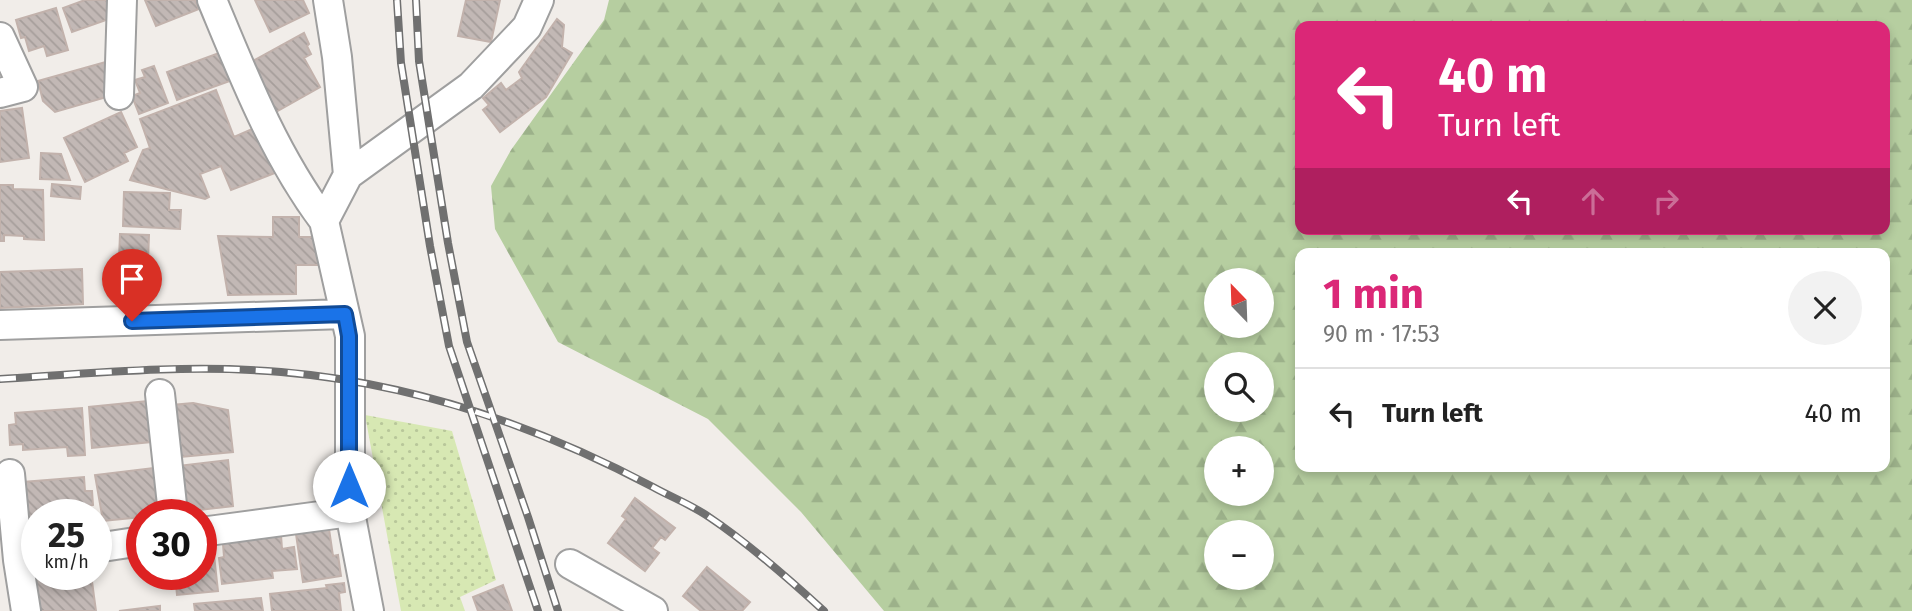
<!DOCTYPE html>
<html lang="en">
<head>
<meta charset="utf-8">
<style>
	body { margin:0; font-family:"Fira Sans",sans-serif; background:#f2f2f2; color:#222; height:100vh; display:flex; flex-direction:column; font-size:26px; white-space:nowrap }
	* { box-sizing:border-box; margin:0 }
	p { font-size:23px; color:#767676 }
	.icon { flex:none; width:38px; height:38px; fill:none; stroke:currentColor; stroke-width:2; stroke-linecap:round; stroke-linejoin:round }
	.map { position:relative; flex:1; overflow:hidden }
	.sheet { position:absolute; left:1295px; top:248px; width:595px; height:224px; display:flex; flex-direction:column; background:#fff; border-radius:14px; box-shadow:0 4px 10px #0003 }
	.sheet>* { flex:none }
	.hud { position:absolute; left:1295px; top:21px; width:595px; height:214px; border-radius:14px; box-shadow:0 4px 10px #0003; background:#db2777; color:#fff; overflow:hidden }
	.needle { width:46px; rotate:337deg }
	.buttons { position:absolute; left:1204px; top:268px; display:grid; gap:14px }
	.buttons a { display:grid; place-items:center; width:70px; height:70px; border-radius:50%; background:#fff; box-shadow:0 4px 10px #0003; font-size:35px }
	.speed { position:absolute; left:21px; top:499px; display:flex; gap:14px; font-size:35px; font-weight:700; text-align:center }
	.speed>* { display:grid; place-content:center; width:91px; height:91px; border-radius:50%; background:#fff; box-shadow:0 4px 10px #0003; line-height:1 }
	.speed small { font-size:18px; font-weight:400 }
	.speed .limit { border:10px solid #d22; background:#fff; color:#111 }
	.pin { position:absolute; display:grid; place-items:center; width:60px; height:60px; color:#fff; margin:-72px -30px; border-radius:50% 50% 50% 0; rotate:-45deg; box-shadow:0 0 7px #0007 }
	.pin .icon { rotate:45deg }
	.me { position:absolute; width:77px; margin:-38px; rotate:0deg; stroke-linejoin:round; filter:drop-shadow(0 0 5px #0008) }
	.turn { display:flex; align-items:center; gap:24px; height:147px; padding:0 28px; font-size:32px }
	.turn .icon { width:91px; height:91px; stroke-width:2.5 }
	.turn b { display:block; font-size:49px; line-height:60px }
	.lanes { display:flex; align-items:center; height:66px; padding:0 28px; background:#0003; justify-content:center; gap:35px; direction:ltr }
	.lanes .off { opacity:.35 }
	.round { display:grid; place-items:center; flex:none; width:74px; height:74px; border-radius:37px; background:#f2f2f2 }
	.headline { display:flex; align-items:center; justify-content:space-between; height:119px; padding:0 28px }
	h1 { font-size:42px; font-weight:700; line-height:52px; color:#db2777 }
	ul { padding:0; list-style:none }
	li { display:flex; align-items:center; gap:21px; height:91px; padding:0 28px; border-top:2px solid #e0e0e0 }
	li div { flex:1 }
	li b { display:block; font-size:26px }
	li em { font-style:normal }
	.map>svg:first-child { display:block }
	.grass { fill:url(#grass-dots) }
	.forest { fill:url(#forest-firs); fill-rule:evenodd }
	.building { fill:url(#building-back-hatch); stroke:#c2b2ac; stroke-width:2 }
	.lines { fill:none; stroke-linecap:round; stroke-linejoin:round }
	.minor-casing { stroke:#9f9f9f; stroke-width:32 }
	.minor { stroke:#fff; stroke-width:28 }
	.rail-casing { stroke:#707070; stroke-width:8 }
	.rail { stroke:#fff; stroke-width:5; stroke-dasharray:16; stroke-linecap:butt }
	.route-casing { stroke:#114b97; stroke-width:18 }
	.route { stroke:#1a73e8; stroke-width:12 }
</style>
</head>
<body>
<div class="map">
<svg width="1912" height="611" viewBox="0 0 1912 611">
	<defs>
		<pattern id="grass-dots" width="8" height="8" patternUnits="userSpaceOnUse" patternTransform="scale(1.75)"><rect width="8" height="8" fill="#d7e8b3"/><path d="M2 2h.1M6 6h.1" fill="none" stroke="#b8c79a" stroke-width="1.8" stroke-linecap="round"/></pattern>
		<pattern id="forest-firs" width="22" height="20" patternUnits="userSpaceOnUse" patternTransform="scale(1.75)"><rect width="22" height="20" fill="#b6cea0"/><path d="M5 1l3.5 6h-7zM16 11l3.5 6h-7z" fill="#9cb18a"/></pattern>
		<pattern id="building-back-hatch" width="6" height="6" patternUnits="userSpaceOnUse" patternTransform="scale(1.75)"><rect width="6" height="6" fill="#c2b8b5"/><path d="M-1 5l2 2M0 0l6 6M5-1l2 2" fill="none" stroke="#a69e9b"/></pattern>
	</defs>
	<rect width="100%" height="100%" fill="#f1ede9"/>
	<!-- grass -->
	<path class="grass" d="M365 415 452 431 496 580 460 597 465 611H401Z"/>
	<!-- forest -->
	<path class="forest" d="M609 0H1912V611H884L801 512 708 419 558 342 495 229 491 186 511 150 604 20ZM1300 26H1885V229H1300ZM1300 254H1885V467H1300ZM1216 280H1262V326H1216ZM1216 364H1262V410H1216ZM1216 448H1262V494H1216ZM1262 532V578H1216V532Z"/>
	<!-- building -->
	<path class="building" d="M85 0H106L112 18 72 32 63 8Z
		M145 0H195L199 9 156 26Z
		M255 0H303L309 13 270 32Z
		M466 0H500L491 42 458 36Z
		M56 8 68 50 47 56 44 46 29 51 25 37 21 38 16 20Z
		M557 19 564 25 562 47 572 53 546 97 500 132 483 110 489 105 483 98 501 83 506 90 522 78 519 72Z
		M304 33 309 44 307 46 311 54 304 58 320 87 276 112 249 63Z
		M219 53 230 81 177 100 167 72Z
		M109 61 110 96 55 112 43 101 38 81Z
		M154 66 168 103 139 114 132 96 140 93 135 80 145 77 142 70Z
		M216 90 234 137 257 127 275 173 231 190 221 166 200 174 209 197 205 199 130 180 143 150 150 148 140 119Z
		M22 108 29 158 0 162V111Z
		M121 112 137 147 124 153 128 161 85 182 64 138Z
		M41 153 61 154 70 180 40 179Z
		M52 184 81 187 80 199 51 196Z
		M0 185H13V189L43 190 44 240 24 239V236L4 235V241H0Z
		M124 192 170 193 169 210H181L180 229 123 226Z
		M273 217H299V237H318V265H296V294L228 295 218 236 273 237Z
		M120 234 149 235 148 261 119 259Z
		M82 269 83 304 0 308V272Z
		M147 401 151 442 92 448 89 407Z
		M193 403 228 410 233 452 181 457V444L175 445 172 405Z
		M82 408 85 455 68 456 67 447 23 450V444L10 445 9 425 16 424 15 413Z
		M228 460 233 506 183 512 177 466Z
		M153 468 158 514H142V517L103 521 95 475Z
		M84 477 85 491H92L93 505 88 506V514H37V525L27 526 23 482Z
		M635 498 675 528 665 540 661 537 652 548 659 553 645 571 608 543 626 519 622 516Z
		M329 529 333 556 338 555 341 576 303 582 296 534Z
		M281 535 282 549 294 547 297 569 272 571 273 578 222 584 219 558 224 557 223 544Z
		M213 546 218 591 177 595 175 574H201V547Z
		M707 567 750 602 742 611H701L683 596Z
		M39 574H91L96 611H38L33 581Z
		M344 583 345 592 339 593 341 611H272L270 594 327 588 326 585Z
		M503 585 512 611H478L473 597Z
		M261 598 263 611H195L194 604Z
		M160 606V611H119Z"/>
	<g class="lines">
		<!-- minor casing -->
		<g class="minor-casing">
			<path id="minor" d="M212 0C244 77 274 154 324 221
				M328 0 337 57 348 175 324 221 350 336V512L369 611
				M0 37 23 87 0 93
				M119 95 122 0
				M348 175 471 86 527 27 539 0
				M0 325 345 314
				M160 394 173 514
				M10 474 18 560 26 611
				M201 532 350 512
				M96 548 142 541
				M570 564 653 611"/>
		</g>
		<!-- minor -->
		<use href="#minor" class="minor"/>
		<!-- rail casing -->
		<g class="rail-casing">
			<path id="rail" d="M397 0 401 63 430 246 449 346 538 611
				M416 0 419 61 448 243 467 342 528 517 558 611
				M0 379C93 373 187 364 281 372 411 383 538 426 653 487 671 497 692 505 709 517 748 543 789 579 824 611"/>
		</g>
		<!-- rail -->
		<use href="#rail" class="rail"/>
	</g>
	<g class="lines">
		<!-- route casing -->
		<g class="route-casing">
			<path id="route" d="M132 321 345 314 349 336V486"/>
		</g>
		<!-- route -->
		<use href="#route" class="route"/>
	</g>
</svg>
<div class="buttons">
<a><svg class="needle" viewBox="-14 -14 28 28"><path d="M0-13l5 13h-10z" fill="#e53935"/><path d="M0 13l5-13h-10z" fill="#767676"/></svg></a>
<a><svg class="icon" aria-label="search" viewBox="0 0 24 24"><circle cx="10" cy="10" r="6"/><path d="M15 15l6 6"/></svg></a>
<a>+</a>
<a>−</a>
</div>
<div class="speed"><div>25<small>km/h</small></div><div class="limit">30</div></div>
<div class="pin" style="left:132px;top:321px;background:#d93025"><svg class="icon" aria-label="arrive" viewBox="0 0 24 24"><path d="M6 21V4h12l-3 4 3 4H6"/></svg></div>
<svg class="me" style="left:349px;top:486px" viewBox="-20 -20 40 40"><circle r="19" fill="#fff"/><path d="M0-13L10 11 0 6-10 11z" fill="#1a73e8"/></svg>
<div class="hud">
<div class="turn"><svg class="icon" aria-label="left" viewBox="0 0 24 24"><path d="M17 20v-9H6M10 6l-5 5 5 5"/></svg><div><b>40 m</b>Turn left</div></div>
<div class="lanes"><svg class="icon" aria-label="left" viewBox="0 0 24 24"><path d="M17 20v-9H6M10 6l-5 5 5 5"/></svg><svg class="icon off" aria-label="ahead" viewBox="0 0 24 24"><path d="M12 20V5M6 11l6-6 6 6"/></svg><svg class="icon off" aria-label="right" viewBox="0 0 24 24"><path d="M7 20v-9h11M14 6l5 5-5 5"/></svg></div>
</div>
<section class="sheet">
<div class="headline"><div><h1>1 min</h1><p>90 m · 17:53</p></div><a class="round"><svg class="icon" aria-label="close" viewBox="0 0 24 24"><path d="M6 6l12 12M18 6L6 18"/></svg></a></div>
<ul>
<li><svg class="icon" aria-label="left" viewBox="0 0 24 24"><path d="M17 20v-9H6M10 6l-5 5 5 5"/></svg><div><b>Turn left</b></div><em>40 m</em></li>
</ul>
</section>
</div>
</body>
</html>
